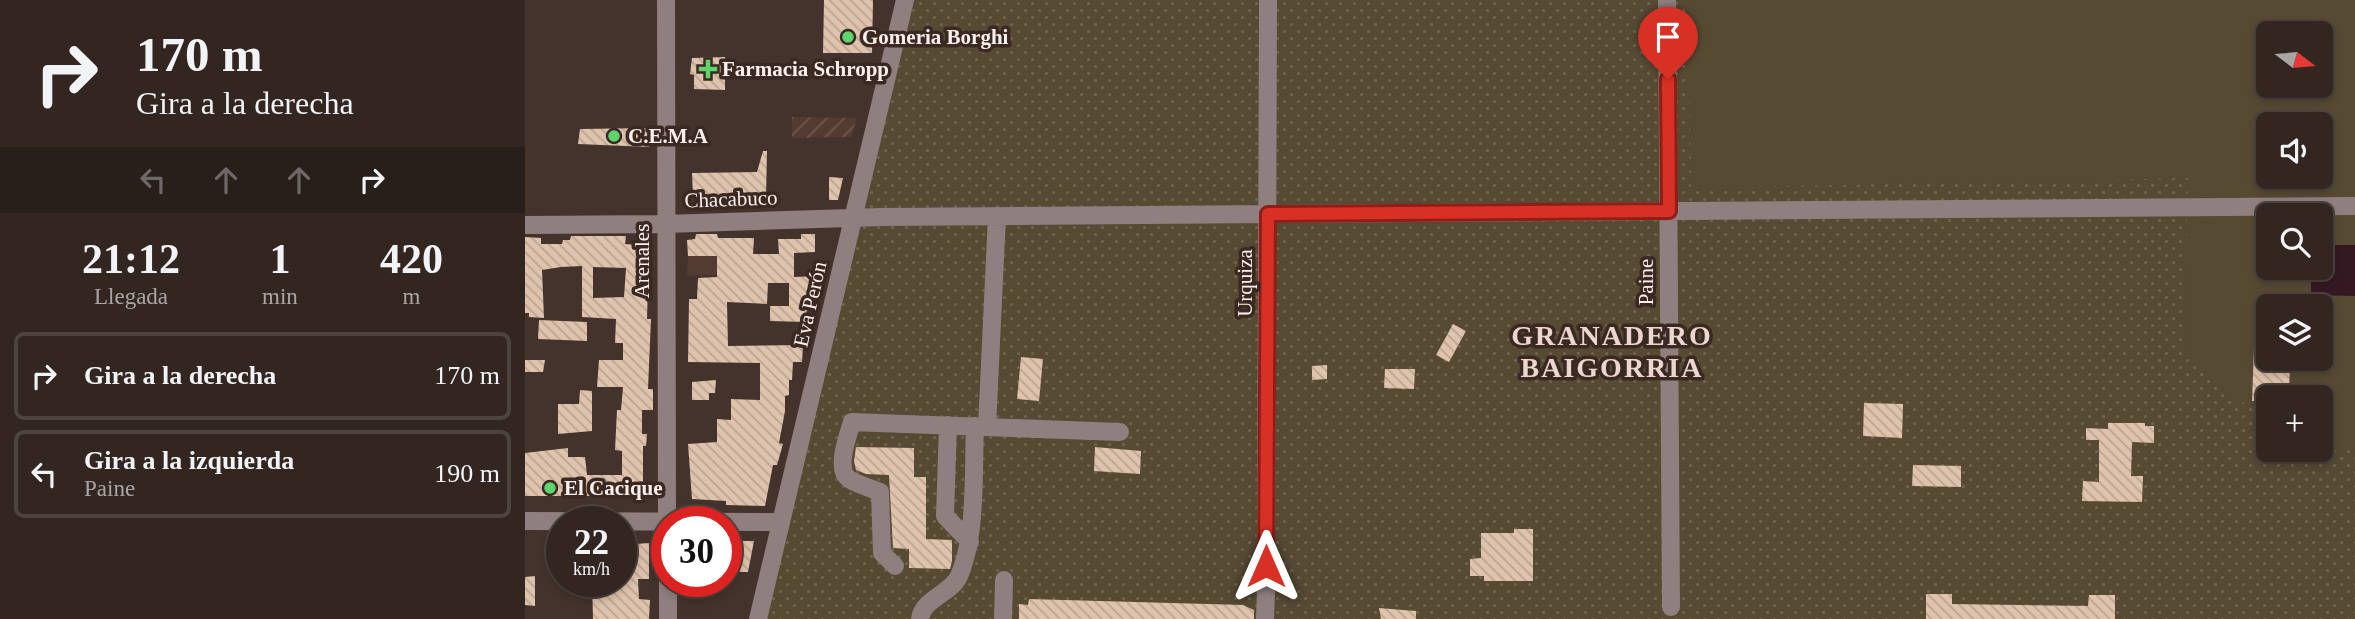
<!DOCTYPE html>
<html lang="es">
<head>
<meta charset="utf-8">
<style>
	body { margin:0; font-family:Georgia,serif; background:#3e322e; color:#f1f3f6; height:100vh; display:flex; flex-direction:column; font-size:26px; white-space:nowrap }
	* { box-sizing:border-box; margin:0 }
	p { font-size:23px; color:#a9a5a5 }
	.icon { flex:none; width:38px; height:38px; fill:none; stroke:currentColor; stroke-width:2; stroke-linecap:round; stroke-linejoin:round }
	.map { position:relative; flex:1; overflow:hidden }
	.details { display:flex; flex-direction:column; background:#332621; width:525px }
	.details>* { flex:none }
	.guide { background:#332621; color:#f1f3f6; overflow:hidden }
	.needle { width:46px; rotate:106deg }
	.tools { position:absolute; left:1731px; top:21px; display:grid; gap:14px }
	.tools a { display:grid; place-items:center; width:77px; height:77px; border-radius:10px; background:#332621; box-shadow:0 4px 10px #0003,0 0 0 2px #4e433f; font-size:35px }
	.speed { position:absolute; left:21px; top:506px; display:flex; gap:14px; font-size:35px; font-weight:700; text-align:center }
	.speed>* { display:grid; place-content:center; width:91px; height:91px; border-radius:50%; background:#332621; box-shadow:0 4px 10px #0003,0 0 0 2px #4e433f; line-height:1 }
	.speed small { font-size:18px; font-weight:400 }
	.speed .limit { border:10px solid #d22; background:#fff; color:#111 }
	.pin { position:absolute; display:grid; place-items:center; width:60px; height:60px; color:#fff; margin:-72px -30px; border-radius:50% 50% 50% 0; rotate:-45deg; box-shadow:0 0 7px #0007 }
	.pin .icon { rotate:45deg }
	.me { position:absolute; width:77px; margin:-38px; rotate:0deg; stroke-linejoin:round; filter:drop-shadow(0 0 5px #0008) }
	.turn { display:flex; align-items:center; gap:24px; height:147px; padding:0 21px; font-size:32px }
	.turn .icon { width:91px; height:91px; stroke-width:2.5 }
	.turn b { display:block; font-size:49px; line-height:60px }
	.lanes { display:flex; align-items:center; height:66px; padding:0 21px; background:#0003; justify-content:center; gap:35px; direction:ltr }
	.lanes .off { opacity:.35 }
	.eta { display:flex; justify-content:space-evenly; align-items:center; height:119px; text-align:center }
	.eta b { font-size:42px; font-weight:700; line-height:49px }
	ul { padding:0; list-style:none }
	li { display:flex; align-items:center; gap:21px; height:88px; margin:0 14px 10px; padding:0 7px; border:4px solid #4e433f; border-radius:10px }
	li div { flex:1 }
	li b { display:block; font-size:26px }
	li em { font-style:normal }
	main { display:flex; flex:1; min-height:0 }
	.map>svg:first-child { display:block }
	.built { fill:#533b32 }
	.industrial { fill:url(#industrial-furrows) }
	.park { fill:url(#park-dots); fill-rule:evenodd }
	.pitch { fill:#564a33; fill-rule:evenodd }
	.water { fill:#341922 }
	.building { fill:url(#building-back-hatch); fill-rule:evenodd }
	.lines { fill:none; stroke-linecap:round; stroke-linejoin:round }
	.minor { stroke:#907f7f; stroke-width:18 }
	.route-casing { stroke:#8d1f18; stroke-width:18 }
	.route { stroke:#d93025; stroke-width:12 }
	.poi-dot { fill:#5cd56d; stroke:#3a2922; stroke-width:2.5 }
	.labels { text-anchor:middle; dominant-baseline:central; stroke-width:7; stroke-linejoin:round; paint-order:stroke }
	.poi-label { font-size:21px; font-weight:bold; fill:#fbefeb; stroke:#3a2922; text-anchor:start }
	.street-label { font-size:21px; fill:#fbefeb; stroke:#3a2922 }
	.district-label { font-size:28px; font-weight:bold; letter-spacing:2px; fill:#edd6cd; stroke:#3a2922 }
</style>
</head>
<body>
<main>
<section class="details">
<div class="guide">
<div class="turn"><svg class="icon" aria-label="right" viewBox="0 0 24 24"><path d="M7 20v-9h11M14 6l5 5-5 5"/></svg><div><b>170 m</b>Gira a la derecha</div></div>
<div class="lanes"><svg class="icon off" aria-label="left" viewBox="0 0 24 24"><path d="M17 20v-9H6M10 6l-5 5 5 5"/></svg><svg class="icon off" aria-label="ahead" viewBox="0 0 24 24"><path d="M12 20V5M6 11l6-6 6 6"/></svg><svg class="icon off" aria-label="ahead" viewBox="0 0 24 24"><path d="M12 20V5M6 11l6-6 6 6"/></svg><svg class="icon" aria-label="right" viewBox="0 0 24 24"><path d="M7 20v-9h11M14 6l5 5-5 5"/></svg></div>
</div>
<div class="eta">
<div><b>21:12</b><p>Llegada</p></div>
<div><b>1</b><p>min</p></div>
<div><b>420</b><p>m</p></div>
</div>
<ul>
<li><svg class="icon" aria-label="right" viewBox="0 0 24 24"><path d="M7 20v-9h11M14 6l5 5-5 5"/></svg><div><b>Gira a la derecha</b></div><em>170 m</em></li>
<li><svg class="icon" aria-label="left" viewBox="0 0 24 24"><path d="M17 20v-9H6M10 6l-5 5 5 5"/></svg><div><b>Gira a la izquierda</b><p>Paine</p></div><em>190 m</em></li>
</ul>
</section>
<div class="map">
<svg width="1830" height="619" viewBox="0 0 1830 619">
	<defs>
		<pattern id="industrial-furrows" width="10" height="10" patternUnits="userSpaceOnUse" patternTransform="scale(1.75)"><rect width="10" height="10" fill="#533b32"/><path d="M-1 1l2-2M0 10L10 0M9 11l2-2" fill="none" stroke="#6d5850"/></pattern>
		<pattern id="park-dots" width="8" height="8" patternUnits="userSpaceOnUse" patternTransform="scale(1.75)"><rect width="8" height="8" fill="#564a33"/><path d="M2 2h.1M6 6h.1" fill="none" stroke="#6f6451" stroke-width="1.8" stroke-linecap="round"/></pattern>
		<pattern id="building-back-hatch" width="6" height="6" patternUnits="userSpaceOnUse" patternTransform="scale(1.75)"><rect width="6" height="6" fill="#dfc3ac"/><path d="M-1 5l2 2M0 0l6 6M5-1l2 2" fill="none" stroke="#baa492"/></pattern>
	</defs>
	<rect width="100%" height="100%" fill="#44332c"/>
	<!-- built -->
	<path class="built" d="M163 256H193L192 275 162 276Z"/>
	<!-- industrial -->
	<path class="industrial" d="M267 117 332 118 326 137 267 138Z"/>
	<!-- park -->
	<path class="park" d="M380 0H1830V619H233ZM1743 33H1796V86H1743ZM1743 124H1796V177H1743ZM1743 215H1796V268H1743ZM1743 306H1796V359H1743ZM1743 397H1796V450H1743Z"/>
	<!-- pitch -->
	<path class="pitch" d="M1163 0H1830V452L1796 442V397H1743V417L1698 391 1659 350 1663 178 1166 188ZM1743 33H1796V86H1743ZM1743 124H1796V177H1743ZM1743 215H1796V268H1743ZM1743 306H1796V359H1743Z"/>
	<!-- water -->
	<path class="water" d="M1796 245H1830V296L1786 295V268H1796Z"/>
	<!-- building -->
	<path class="building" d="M299 0H348L347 53H298Z
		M200 57V90L169 89V75L165 74 167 58Z
		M124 128V147L53 144 55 129Z
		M238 151H242L241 197 191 200V194L168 196 167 173 232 172Z
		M304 177 318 178 313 200H304Z
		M171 234H192L193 238H229L228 254H254L253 239H276V234H290V252L269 253V277L293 276 291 297H284L280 322 245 321V306H264V283H243L242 304 202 302 203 346 278 345 277 362H268L267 380H264V395L260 396V411L254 443 258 444 252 465H248L240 506 201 505V501L167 499 163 444 192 442V419L206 420V399L235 400V363L163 362 164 299H172L173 278 192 277V256H163L162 240 170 239Z
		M46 236H101L100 244 124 246 122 319H126L123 389H128V410H117V434H122L121 446H118V489H85L86 496H0V453L43 448V457H60L62 475H97V451L90 450 92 410H96L98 387H72L74 360H98V343H90L91 319 57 317V266L36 267 17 270 19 318 4 317V313H0V237L16 238V244H37L38 240H45ZM68 267 101 268 99 297 68 298Z
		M14 320 62 322V341L13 339Z
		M1730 321H1743V359H1765L1764 397H1743V401H1727Z
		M928 324 941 331 924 362 911 355Z
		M496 357 518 359 514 401 492 399Z
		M0 360H20L18 372H0Z
		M802 365V379L787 380V366Z
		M860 369H890L889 389 859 388Z
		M191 380 190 393H184V400H167V382Z
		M55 390 67 391V431L33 434V404H54Z
		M1339 403 1378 404 1377 438 1338 436Z
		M1583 423H1620V426H1629V443L1607 442 1606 476H1618L1617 502 1557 501 1558 481 1574 482V440H1561V428L1583 429Z
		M331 447 389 448V477H401V539L427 540V561L425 569 384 568V549L368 548 364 475 341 474 331 470 329 461Z
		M570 447 616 451 615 474 569 471Z
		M1388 465 1436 466V487L1387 486Z
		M989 529H1008V581H959V576H945V559L956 558V533H989Z
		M208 541H229L223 572H201V546H208Z
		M124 543V579H113L114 599 125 600 124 619H68L67 581H98V545Z
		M10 576V606L0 605V577Z
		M1401 594H1427V604L1563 606 1564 595H1590V619H1401Z
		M504 599 718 605 729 610V619H494V604L503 605Z
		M854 608 891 611V619H856Z"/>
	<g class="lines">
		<!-- minor -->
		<path class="minor" d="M141 0 142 522
			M1142 0 1146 607
			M0 225 140 224 356 217 1830 206
			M423 425 420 516 445 542
			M462 427 472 216
			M0 521 256 522
			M370 566 357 553 355 492C346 488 333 485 324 479 310 470 323 435 327 422L595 432
			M741 566 743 0
			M143 581V619
			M233 619 380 0
			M395 619C398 598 426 594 434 576 452 535 448 471 450 426
			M478 619 479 580
			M740 619 741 591"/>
	</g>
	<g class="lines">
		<!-- route casing -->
		<g class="route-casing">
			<path id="route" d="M741 566 743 214 1144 211 1143 79"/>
		</g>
		<!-- route -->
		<use href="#route" class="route"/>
	</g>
	<!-- markers -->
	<g class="poi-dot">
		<circle cx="323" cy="37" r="7"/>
		<path d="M179.5 58.5h7v7h7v7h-7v7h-7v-7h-7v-7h7z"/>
		<circle cx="89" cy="136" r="7"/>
		<circle cx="25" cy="488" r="7"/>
	</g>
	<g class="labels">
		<!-- poi labels -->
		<g class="poi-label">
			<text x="337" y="37">Gomeria Borghi</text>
			<text x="197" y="69">Farmacia Schropp</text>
			<text x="103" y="136">C.E.M.A</text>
			<text x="39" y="488">El Cacique</text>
		</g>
		<!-- street labels -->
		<g class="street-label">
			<text transform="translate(206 199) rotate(-2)">Chacabuco</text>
			<text transform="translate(117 261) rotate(-90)">Arenales</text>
			<text transform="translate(1121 282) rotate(-90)">Paine</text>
			<text transform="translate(720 283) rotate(-90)">Urquiza</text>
			<text transform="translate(285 304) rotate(-77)">Eva Perón</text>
		</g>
		<!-- district labels -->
		<g class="district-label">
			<text x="1087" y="335">GRANADERO<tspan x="1087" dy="32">BAIGORRIA</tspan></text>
		</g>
	</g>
</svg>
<div class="tools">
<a><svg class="needle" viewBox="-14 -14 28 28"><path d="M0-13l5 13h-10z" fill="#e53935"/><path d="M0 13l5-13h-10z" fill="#a9a5a5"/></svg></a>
<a><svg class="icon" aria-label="sound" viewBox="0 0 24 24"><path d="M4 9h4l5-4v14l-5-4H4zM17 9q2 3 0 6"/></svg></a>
<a><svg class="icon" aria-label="search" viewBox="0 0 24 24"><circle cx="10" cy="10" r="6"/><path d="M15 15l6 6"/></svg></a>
<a><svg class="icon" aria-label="layers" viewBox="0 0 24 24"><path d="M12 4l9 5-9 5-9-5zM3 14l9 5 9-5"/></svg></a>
<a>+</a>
</div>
<div class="speed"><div>22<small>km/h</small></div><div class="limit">30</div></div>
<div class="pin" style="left:1143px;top:79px;background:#d93025"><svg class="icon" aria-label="arrive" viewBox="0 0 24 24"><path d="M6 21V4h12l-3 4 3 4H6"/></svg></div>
<svg class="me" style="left:741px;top:566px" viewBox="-20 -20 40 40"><path d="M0-17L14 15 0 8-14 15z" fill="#d93025" stroke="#fff" stroke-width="4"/></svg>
</div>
</main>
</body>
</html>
